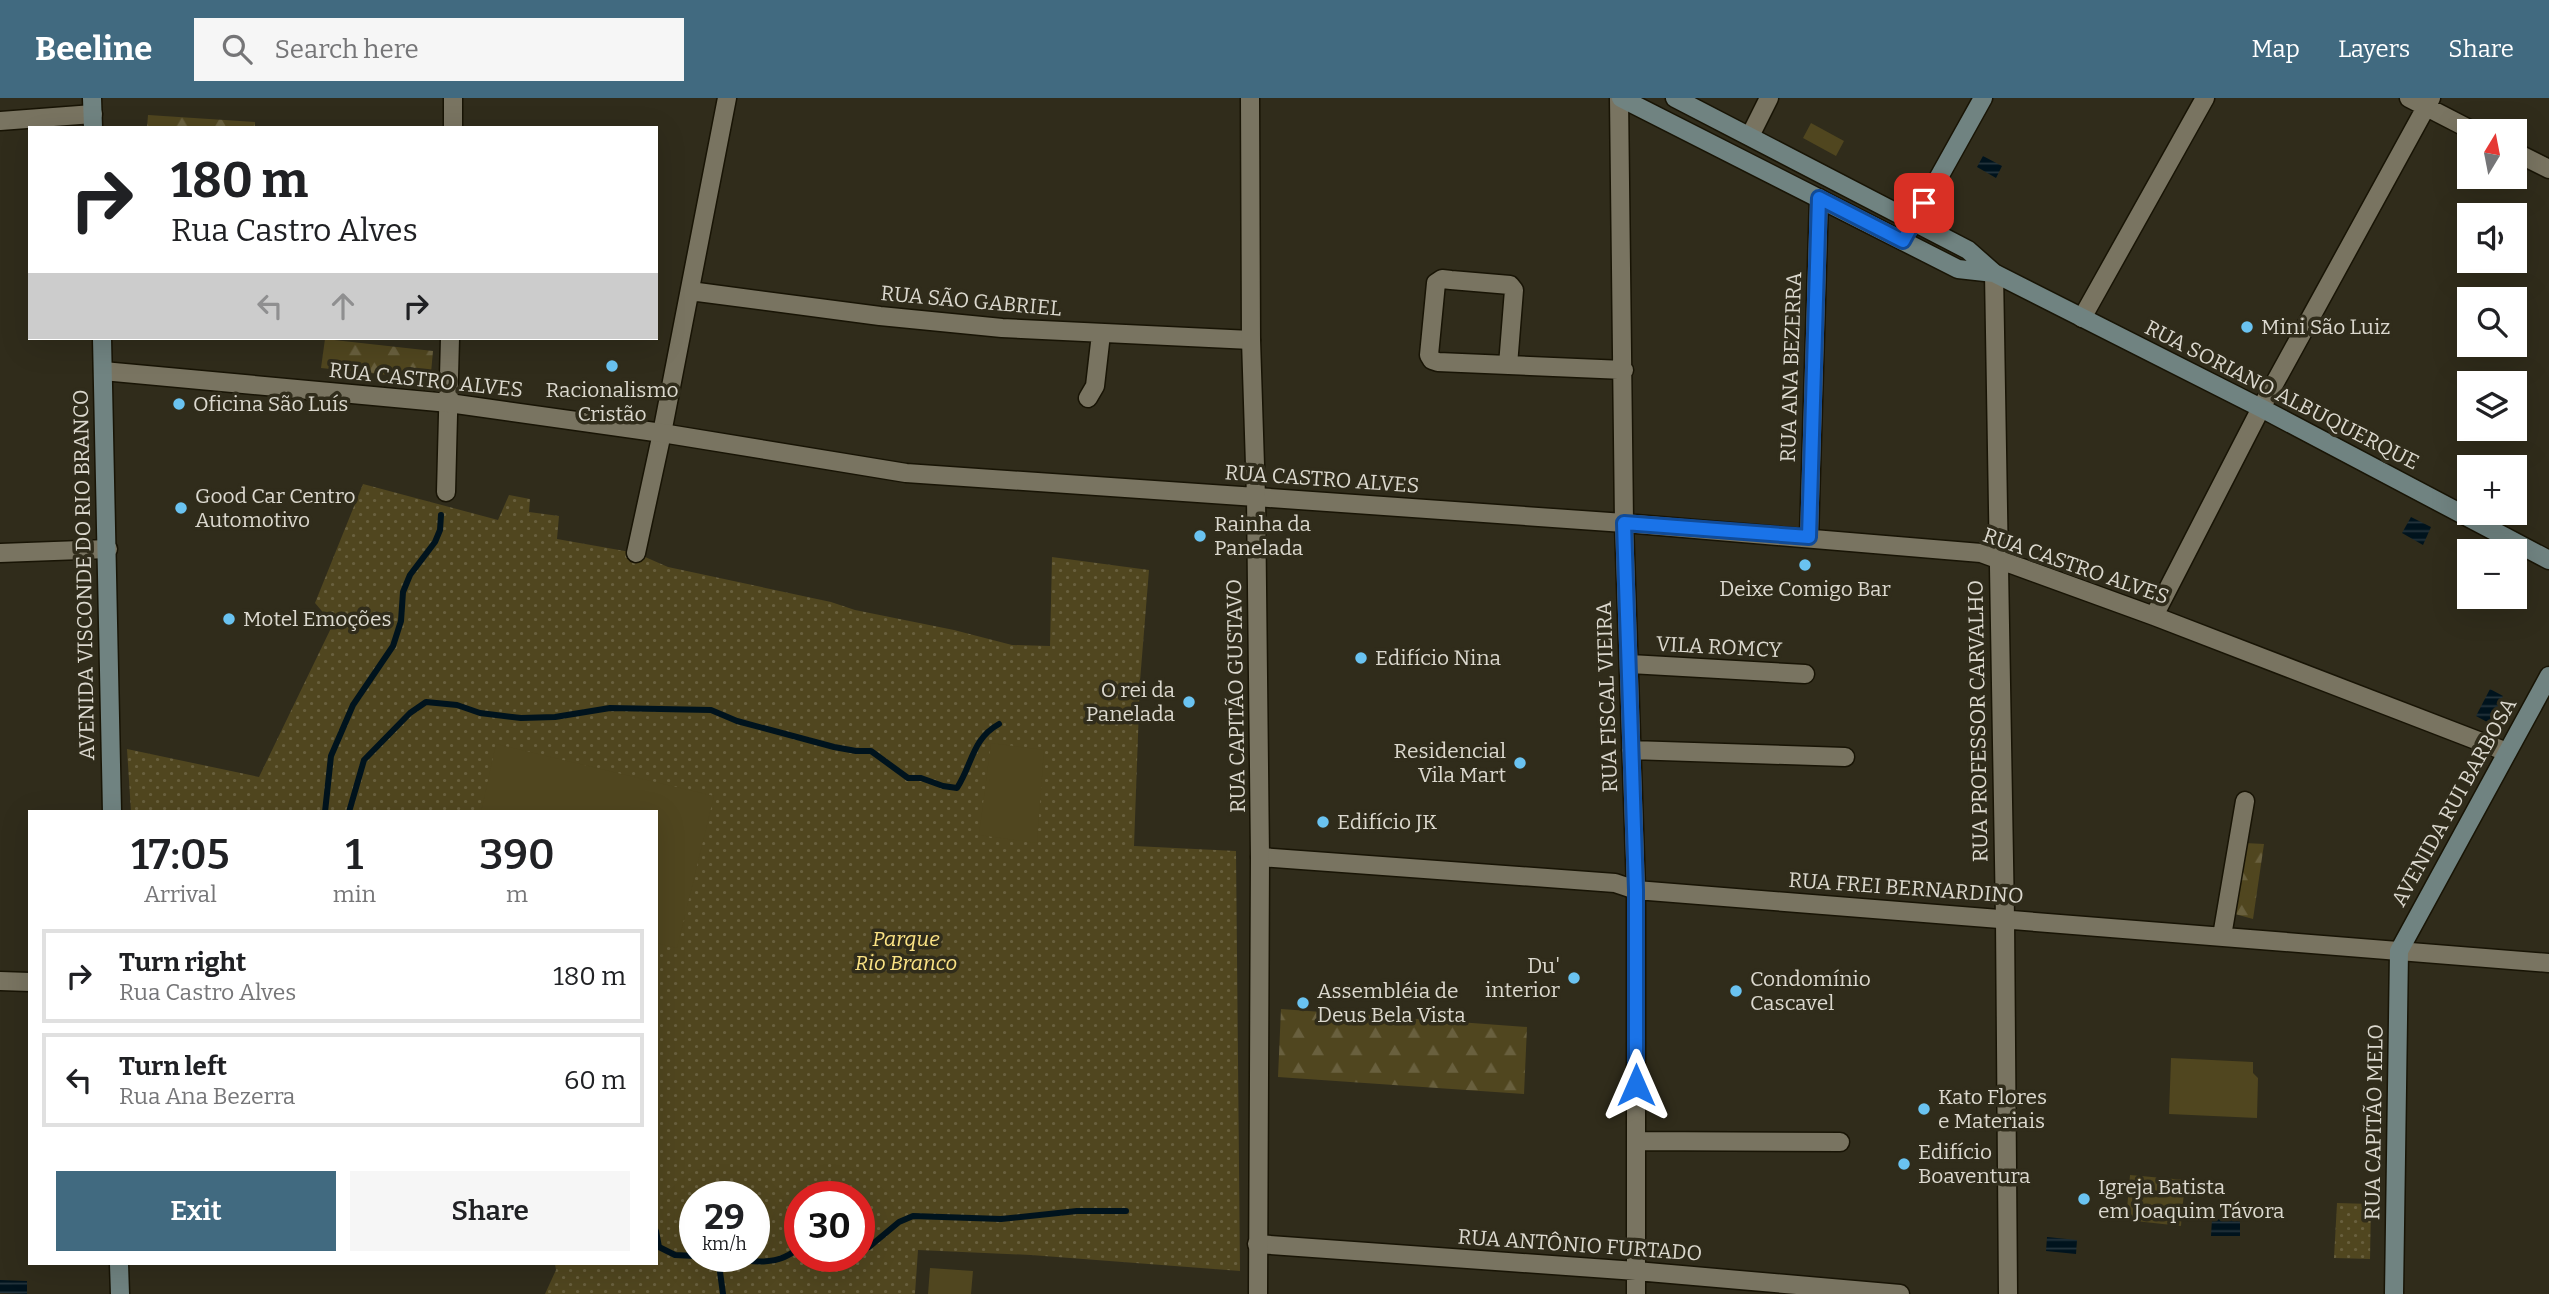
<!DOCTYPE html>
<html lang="en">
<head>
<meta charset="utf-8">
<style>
	body { margin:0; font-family:Bitter,serif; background:#f6f6f6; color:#202124; height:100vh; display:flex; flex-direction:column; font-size:26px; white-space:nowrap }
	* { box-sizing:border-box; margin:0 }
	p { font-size:23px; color:#757577 }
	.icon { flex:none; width:38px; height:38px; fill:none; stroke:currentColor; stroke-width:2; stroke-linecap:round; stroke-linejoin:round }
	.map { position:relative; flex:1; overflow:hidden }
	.details { position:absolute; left:28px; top:712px; width:630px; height:455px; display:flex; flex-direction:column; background:#fff; border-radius:0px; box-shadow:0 7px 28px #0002 }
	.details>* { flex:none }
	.banner { position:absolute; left:28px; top:28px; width:630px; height:214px; border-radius:0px; box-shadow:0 7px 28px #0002; background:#fff; color:#202124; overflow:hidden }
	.needle { width:46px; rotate:10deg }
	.fabs { position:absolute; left:2457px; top:21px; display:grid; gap:14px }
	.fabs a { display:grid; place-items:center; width:70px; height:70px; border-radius:0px; background:#fff; box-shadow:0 7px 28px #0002; font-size:35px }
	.speed { position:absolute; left:679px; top:1083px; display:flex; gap:14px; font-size:35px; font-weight:700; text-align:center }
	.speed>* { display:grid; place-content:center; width:91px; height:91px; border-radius:50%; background:#fff; box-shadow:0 7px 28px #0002; line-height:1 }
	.speed small { font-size:18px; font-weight:400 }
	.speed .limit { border:10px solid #d22; background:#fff; color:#111 }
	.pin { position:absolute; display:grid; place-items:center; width:60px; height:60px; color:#fff; margin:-30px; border-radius:14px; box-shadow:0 4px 10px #0006 }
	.me { position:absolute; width:77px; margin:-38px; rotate:0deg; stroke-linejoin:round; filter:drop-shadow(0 0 5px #0008) }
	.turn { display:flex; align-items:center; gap:24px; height:147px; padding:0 28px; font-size:32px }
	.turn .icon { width:91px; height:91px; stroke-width:2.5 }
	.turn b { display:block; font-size:49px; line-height:60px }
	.lanes { display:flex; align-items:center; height:66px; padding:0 28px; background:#0003; justify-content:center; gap:35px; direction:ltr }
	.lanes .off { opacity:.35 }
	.eta { display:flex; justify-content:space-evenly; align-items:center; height:119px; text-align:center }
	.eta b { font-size:42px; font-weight:600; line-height:49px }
	.cta { display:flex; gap:14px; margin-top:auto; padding:14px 28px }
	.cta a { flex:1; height:80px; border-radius:0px; background:#416a80; color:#fff; font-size:28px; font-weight:600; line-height:80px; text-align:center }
	.cta a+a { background:#f6f6f6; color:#202124 }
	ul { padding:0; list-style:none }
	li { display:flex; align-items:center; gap:21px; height:94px; margin:0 14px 10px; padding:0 14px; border:4px solid #e0e0e0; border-radius:0px }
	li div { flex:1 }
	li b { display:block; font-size:26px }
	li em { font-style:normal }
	header { display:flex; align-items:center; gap:42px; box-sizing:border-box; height:98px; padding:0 35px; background:#416a80; color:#fff }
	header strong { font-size:33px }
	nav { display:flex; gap:38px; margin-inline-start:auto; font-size:24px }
	.search { width:490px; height:63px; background:#f6f6f6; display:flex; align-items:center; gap:18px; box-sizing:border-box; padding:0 24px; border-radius:0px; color:#757577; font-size:26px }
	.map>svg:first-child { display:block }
	.grass { fill:url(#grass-dots); fill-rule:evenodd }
	.forest { fill:url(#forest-firs) }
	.garden { fill:#50461f }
	.water { fill:url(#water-rules) }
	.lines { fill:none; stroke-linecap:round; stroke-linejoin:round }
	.stream { stroke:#00131d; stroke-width:6 }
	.minor-casing { stroke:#181405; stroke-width:21 }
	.tertiary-casing { stroke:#181405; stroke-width:21 }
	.secondary-casing { stroke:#181405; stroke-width:21 }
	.minor { stroke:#797461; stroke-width:18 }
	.tertiary { stroke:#797461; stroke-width:18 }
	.secondary { stroke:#708381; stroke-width:18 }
	.route-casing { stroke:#114b97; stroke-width:18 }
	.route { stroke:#1a73e8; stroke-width:12 }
	.poi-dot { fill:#6ac3f1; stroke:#302c1b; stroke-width:2.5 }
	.labels { text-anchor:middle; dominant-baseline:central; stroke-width:7; stroke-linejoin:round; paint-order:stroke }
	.street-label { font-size:21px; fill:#dbd8ce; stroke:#302c1b }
	.poi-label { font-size:21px; fill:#dbd8ce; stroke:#302c1b; text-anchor:start }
	.park-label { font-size:21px; font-style:italic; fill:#fbe385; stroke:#302c1b }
</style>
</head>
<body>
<header>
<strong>Beeline</strong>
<div class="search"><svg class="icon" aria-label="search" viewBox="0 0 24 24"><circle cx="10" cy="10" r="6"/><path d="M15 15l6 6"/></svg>Search here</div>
<nav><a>Map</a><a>Layers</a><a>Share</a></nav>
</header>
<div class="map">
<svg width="2549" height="1196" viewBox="0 0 2549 1196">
	<defs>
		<pattern id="grass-dots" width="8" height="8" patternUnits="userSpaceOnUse" patternTransform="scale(1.75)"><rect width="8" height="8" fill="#50461f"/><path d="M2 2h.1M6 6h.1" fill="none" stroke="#69603e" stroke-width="1.8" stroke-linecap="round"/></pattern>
		<pattern id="forest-firs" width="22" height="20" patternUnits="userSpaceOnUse" patternTransform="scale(1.75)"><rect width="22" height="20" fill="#50461f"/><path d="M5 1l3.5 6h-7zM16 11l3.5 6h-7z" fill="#69603e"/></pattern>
		<pattern id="water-rules" width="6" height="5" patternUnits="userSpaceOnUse" patternTransform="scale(1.75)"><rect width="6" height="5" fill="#00131d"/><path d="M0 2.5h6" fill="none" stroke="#25353d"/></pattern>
	</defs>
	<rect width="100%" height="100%" fill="#302c1b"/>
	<!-- grass -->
	<path class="grass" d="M363 386 498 422 509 397 530 401 529 414 559 418 557 441 636 455 668 469 831 504 855 512 954 532 1012 547 1050 548 1052 459 1149 472 1140 583 1134 748 1236 753 1240 1173 1031 1157 918 1152 915 1196H545L556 1172 555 1166H656V714H131L127 651 259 679 333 526 315 505ZM695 1099H754V1158H695ZM800 1099H859V1158H800Z
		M2337 1105 2371 1106 2370 1161 2334 1160Z"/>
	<!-- forest -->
	<path class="forest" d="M148 17 255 24V30H147Z
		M325 241 433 253 431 275 426 281 321 270Z
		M2245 745 2264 746 2253 821 2235 816 2234 810Z
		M1281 911 1527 929 1524 996 1278 979Z"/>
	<!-- garden -->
	<path class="garden" d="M1811 25 1844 43 1836 58 1803 40Z
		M991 645 1044 652 1037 745 979 737Z
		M496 646 714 698 677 850 656 845V714H481Z
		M2171 960 2253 964V975L2258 980 2257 1020 2169 1016Z
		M2130 1077 2185 1082 2181 1128 2126 1122Z
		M930 1170 973 1173 971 1196H928Z"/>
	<!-- water -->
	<path class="water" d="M1983 58 2002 68 1996 80 1977 69Z
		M2411 419 2431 429 2423 447 2402 435Z
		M2490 591 2503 598 2489 625 2476 618Z
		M2212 1121 2240 1122V1138H2211Z
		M2047 1139 2077 1142 2076 1156 2046 1153Z
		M0 1182 27 1183V1196L0 1195Z"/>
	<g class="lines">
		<!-- stream -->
		<path class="stream" d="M325 714 331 658 353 607 393 548 401 523 403 494 410 477 435 444 440 432 441 417
			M349 714 364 662 410 615 426 604 457 607 480 615 521 620 555 619 610 610 711 612 737 623 834 649 856 653H871L908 680H921L943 688 957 690C973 665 972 641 999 626
			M656 1133 659 1149 675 1157 695 1158
			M859 1151 869 1149 899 1124 913 1118 1001 1121 1077 1113H1126
			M717 1158C745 1163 779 1171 800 1148
			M718 1159 723 1196"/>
		<!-- minor casing -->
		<g class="minor-casing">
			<path id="minor" d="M1619 0 1624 425 1636 792V1196
				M2409 0 2473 33
				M0 23 93 16
				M453 30V0
				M1750 38 1769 0
				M2515 54 2549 71
				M1994 175 2005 821 2008 1196
				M690 193 880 218 1002 230 1251 242
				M2082 220 2205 0
				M1508 267 1514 192 1510 187 1451 182 1442 181 1436 185 1429 257 1432 262 1438 264 1624 272
				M1088 300 1095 288 1101 236
				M446 394 450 240
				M1256 399 1624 425 1981 455 2154 518 2507 654
				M1809 439 1819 100
				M0 455 108 451
				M636 455 662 335 727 0
				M2154 518 2261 310 2431 0
				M1630 566 1805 576
				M1631 652 1845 659
				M1260 759 1615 785 1636 792 2549 865
				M2222 838 2245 703
				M0 883 30 884
				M1636 1043 1840 1044
				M1257 1146 1636 1173 1900 1196"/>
		</g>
		<!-- tertiary casing -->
		<g class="tertiary-casing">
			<path id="tertiary" d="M1250 0 1251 242 1256 399 1260 759 1258 1196
				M103 273 449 305 662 335 906 375 1256 399"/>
		</g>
		<!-- secondary casing -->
		<g class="secondary-casing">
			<path id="secondary" d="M92 0 93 30
				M1621 0 1958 171 1994 175
				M1675 0 1968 152 1994 175 2261 310 2549 462
				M1910 131 1983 0
				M102 240 112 714
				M119 1166 120 1196
				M2394 1196 2399 853 2549 578"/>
		</g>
		<!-- minor -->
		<use href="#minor" class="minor"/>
		<!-- tertiary -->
		<use href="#tertiary" class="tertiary"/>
		<!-- secondary -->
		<use href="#secondary" class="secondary"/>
	</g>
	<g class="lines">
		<!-- route casing -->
		<g class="route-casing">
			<path id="route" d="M1636 987V792L1624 425 1809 439 1819 100 1903 143 1924 105"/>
		</g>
		<!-- route -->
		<use href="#route" class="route"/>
	</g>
	<!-- markers -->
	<g class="poi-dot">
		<circle cx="2247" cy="229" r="7"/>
		<circle cx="612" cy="268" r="7"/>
		<circle cx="179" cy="306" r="7"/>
		<circle cx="181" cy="410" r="7"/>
		<circle cx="1200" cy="438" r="7"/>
		<circle cx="1805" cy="467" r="7"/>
		<circle cx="229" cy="521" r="7"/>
		<circle cx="1361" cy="560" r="7"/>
		<circle cx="1189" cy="604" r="7"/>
		<circle cx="1520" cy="665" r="7"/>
		<circle cx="1323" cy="724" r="7"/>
		<circle cx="1574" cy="880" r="7"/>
		<circle cx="1736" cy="893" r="7"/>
		<circle cx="1303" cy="905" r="7"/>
		<circle cx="1924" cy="1011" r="7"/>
		<circle cx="1904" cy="1066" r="7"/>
		<circle cx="2084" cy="1101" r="7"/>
	</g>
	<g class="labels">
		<!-- street labels -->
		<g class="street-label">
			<text transform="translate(971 203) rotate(5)">RUA SÃO GABRIEL</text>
			<text transform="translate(1791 269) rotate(-88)">RUA ANA BEZERRA</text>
			<text transform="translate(426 282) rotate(6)">RUA CASTRO ALVES</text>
			<text transform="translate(2282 297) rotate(27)">RUA SORIANO ALBUQUERQUE</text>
			<text transform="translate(1322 381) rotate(4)">RUA CASTRO ALVES</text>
			<text transform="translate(2076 468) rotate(19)">RUA CASTRO ALVES</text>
			<text transform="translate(84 477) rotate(-91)">AVENIDA VISCONDE DO RIO BRANCO</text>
			<text transform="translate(1719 549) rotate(3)">VILA ROMCY</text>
			<text transform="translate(1236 598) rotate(-91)">RUA CAPITÃO GUSTAVO</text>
			<text transform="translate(1607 599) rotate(-92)">RUA FISCAL VIEIRA</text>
			<text transform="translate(1978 623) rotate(-91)">RUA PROFESSOR CARVALHO</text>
			<text transform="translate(2454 704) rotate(-61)">AVENIDA RUI BARBOSA</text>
			<text transform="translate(1906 790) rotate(4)">RUA FREI BERNARDINO</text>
			<text transform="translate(2374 1024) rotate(-89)">RUA CAPITÃO MELO</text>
			<text transform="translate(1580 1147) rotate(4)">RUA ANTÔNIO FURTADO</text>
		</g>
		<!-- poi labels -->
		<g class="poi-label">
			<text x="2261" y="229">Mini São Luiz</text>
			<text x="612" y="292" text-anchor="middle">Racionalismo<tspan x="612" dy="24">Cristão</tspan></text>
			<text x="193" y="306">Oficina São Luís</text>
			<text x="195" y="398">Good Car Centro<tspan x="195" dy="24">Automotivo</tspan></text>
			<text x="1214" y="426">Rainha da<tspan x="1214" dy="24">Panelada</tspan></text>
			<text x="1805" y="491" text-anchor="middle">Deixe Comigo Bar</text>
			<text x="243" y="521">Motel Emoções</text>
			<text x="1375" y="560">Edifício Nina</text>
			<text x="1175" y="592" text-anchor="end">O rei da<tspan x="1175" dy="24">Panelada</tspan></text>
			<text x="1506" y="653" text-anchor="end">Residencial<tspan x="1506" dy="24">Vila Mart</tspan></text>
			<text x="1337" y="724">Edifício JK</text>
			<text x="1560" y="868" text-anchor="end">Du'<tspan x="1560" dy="24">interior</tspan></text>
			<text x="1750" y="881">Condomínio<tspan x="1750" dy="24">Cascavel</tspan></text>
			<text x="1317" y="893">Assembléia de<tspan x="1317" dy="24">Deus Bela Vista</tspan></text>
			<text x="1938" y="999">Kato Flores<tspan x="1938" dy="24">e Materiais</tspan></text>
			<text x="1918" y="1054">Edifício<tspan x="1918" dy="24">Boaventura</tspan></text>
			<text x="2098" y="1089">Igreja Batista<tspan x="2098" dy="24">em Joaquim Távora</tspan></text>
		</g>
		<!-- park labels -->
		<g class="park-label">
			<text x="906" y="841">Parque<tspan x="906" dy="24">Rio Branco</tspan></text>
		</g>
	</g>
</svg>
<div class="fabs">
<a><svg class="needle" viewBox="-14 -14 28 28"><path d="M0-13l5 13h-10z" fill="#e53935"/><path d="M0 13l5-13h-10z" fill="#757577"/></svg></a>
<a><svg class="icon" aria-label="sound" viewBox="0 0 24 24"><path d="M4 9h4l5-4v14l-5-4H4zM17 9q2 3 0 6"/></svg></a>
<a><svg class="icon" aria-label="search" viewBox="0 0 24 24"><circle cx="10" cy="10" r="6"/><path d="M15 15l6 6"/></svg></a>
<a><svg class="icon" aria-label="layers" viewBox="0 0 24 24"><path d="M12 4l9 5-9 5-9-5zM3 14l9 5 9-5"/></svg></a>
<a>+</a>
<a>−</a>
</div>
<div class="speed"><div>29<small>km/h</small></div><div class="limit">30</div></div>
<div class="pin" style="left:1924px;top:105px;background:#d93025"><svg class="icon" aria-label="arrive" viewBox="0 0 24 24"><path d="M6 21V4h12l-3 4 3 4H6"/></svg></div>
<svg class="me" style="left:1636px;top:987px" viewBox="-20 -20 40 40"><path d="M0-17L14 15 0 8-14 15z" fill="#1a73e8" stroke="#fff" stroke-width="4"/></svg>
<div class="banner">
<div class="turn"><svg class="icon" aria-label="right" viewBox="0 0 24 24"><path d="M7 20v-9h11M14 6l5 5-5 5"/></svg><div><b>180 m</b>Rua Castro Alves</div></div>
<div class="lanes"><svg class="icon off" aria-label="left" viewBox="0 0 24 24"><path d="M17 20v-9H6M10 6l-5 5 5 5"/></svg><svg class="icon off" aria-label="ahead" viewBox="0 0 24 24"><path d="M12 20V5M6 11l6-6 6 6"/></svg><svg class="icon" aria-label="right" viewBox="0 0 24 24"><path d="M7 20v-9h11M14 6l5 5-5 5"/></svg></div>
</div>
<section class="details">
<div class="eta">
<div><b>17:05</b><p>Arrival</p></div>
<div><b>1</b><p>min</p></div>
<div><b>390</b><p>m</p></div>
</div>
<ul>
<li><svg class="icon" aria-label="right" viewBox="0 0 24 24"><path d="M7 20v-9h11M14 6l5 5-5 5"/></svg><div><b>Turn right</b><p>Rua Castro Alves</p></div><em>180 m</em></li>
<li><svg class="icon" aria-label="left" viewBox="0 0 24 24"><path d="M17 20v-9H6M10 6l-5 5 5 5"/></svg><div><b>Turn left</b><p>Rua Ana Bezerra</p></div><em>60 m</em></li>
</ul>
<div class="cta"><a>Exit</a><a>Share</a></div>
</section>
</div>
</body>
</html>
